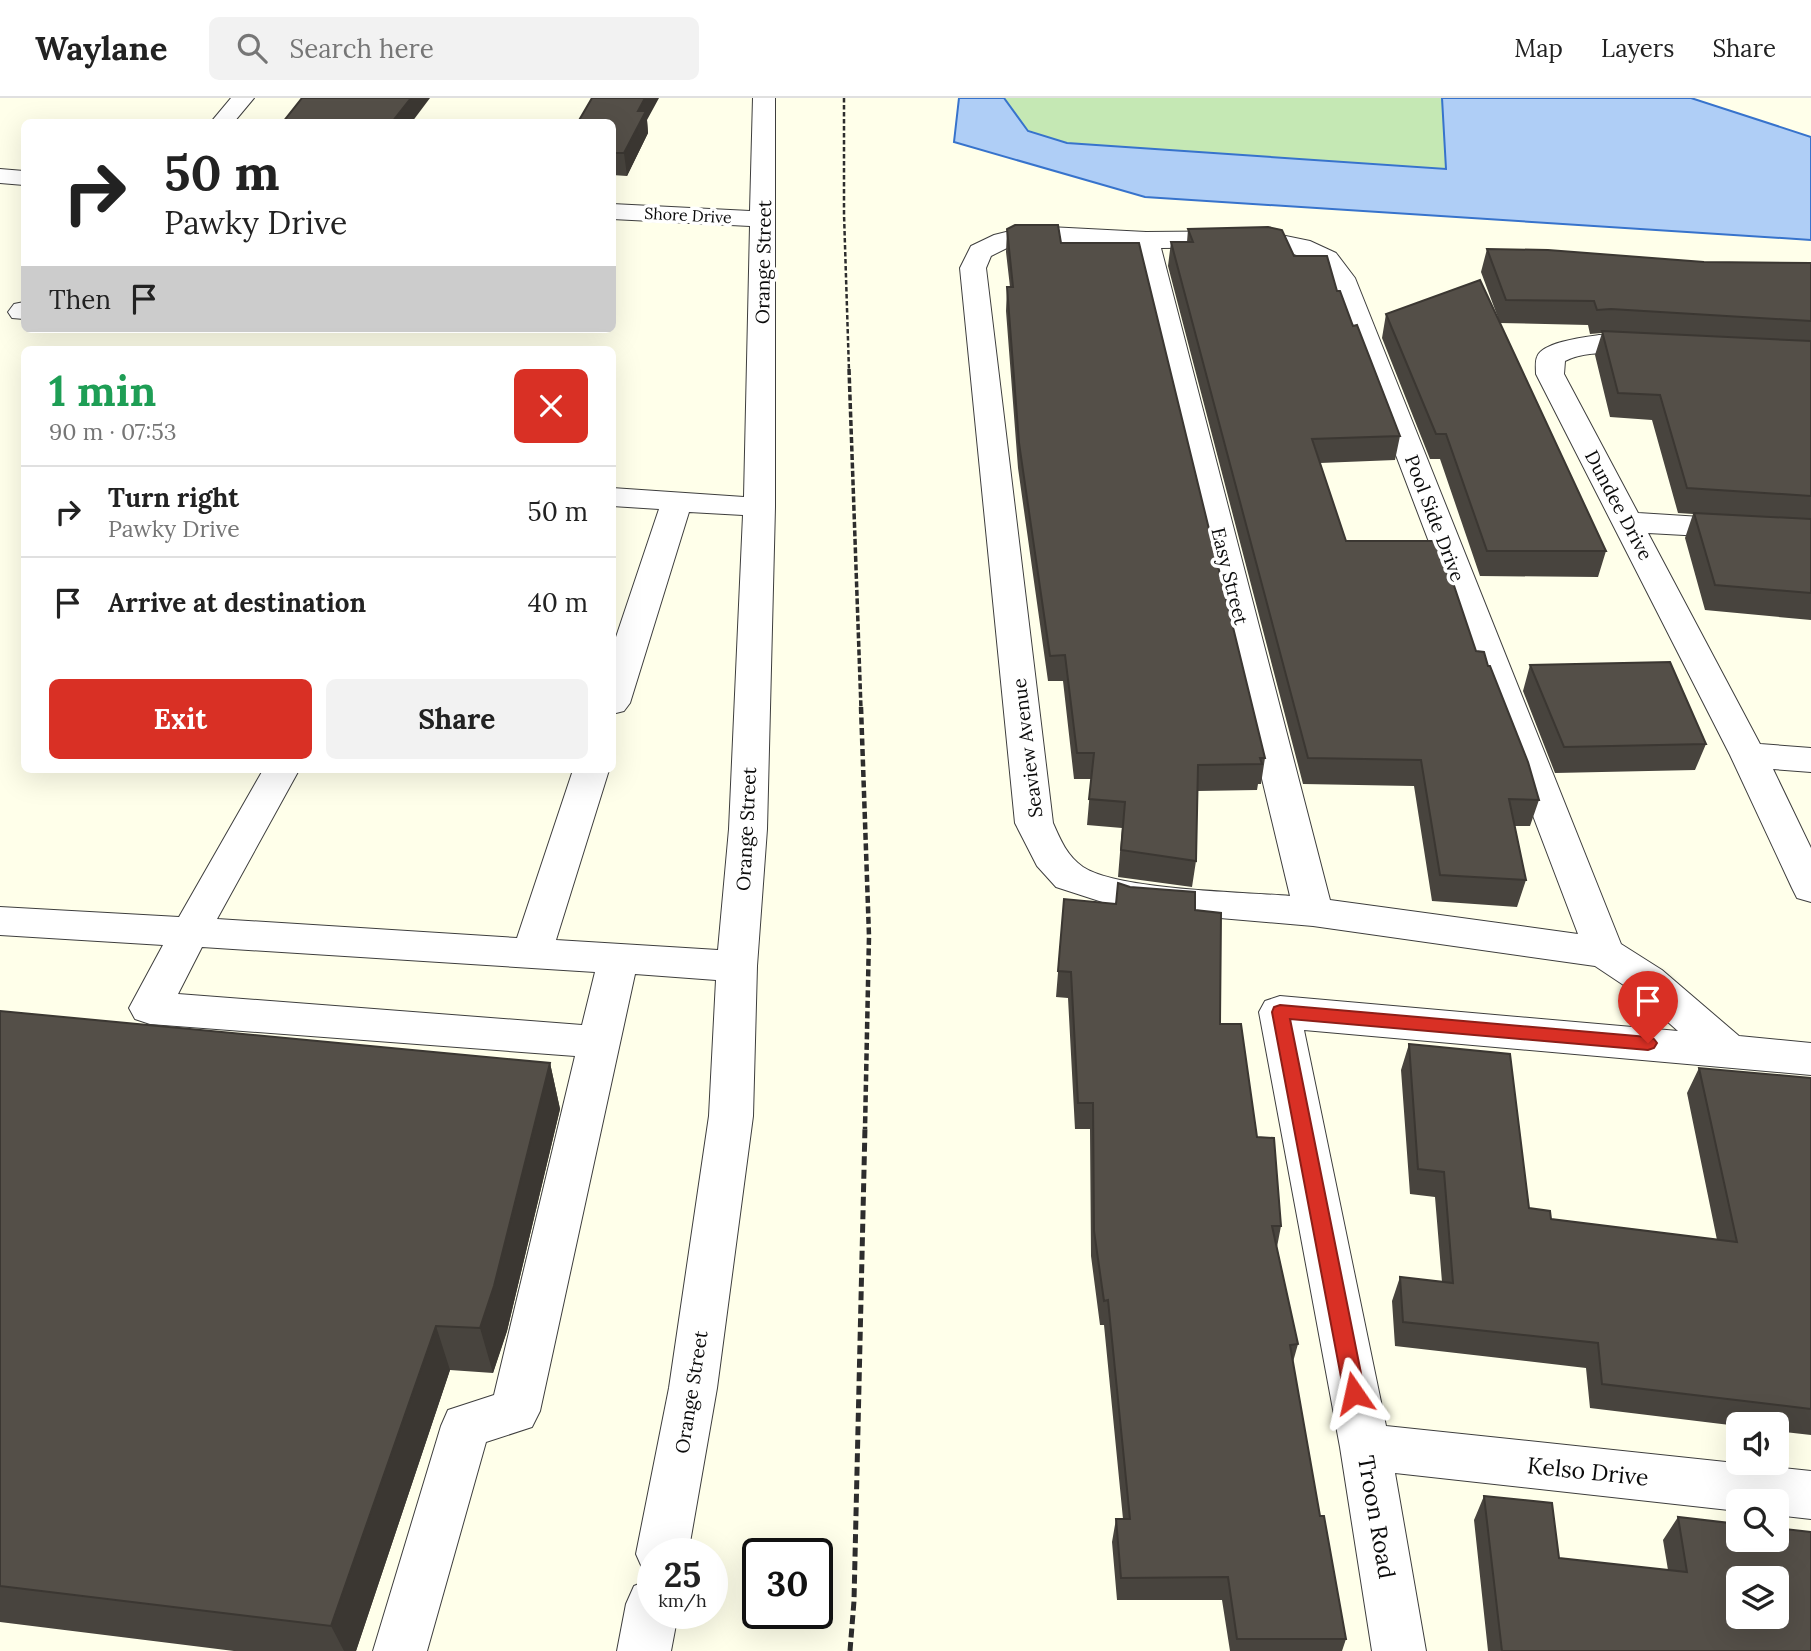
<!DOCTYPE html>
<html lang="en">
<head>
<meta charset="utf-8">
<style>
	body { margin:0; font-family:Lora,serif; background:#f2f2f2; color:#222; height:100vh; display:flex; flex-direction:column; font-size:26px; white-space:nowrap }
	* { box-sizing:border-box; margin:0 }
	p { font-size:23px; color:#767676 }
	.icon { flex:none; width:38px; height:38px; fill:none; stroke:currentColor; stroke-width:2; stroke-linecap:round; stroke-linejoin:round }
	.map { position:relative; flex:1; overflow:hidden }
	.side { position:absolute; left:21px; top:248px; width:595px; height:427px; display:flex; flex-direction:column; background:#fff; border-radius:10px; box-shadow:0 7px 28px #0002 }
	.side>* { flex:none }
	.guide { position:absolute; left:21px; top:21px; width:595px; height:214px; border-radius:10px; box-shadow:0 7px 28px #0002; background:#fff; color:#222; overflow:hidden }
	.fabs { position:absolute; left:1726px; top:1314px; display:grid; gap:14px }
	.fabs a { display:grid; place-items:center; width:63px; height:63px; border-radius:10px; background:#fff; box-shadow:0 7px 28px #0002; font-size:35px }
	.speed { position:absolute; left:637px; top:1440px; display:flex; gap:14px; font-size:35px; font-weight:700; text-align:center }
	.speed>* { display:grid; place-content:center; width:91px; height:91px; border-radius:50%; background:#fff; box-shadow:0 7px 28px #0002; line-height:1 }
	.speed small { font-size:18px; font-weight:400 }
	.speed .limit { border:4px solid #111; border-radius:10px; background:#fff; color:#111 }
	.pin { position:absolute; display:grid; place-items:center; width:60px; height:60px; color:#fff; margin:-72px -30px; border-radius:50% 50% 50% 0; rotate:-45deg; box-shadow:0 0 7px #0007 }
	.pin .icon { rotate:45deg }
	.me { position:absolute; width:77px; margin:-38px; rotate:349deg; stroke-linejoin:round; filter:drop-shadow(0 0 5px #0008) }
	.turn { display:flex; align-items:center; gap:24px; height:147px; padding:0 28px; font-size:32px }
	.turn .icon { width:91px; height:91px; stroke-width:2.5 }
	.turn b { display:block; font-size:49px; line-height:60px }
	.then { display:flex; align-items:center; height:66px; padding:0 28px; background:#0003; gap:14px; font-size:26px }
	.round { display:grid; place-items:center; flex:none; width:74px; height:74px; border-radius:10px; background:#f2f2f2 }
	.summary { display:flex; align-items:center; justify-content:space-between; height:119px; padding:0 28px }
	h1 { font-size:42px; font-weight:700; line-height:52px; color:#1e9e55 }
	.action { display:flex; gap:14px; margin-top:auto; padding:14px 28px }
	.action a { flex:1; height:80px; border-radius:10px; background:#d93025; color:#fff; font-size:28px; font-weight:700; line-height:80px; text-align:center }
	.action a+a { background:#f2f2f2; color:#222 }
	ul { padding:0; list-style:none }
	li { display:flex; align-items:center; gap:21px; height:91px; padding:0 28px; border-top:2px solid #e0e0e0 }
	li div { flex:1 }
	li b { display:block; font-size:26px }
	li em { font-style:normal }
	header { display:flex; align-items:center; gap:42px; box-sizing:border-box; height:98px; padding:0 35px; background:#fff; border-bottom:2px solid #e0e0e0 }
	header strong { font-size:33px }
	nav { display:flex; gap:38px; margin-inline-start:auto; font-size:24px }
	.search { width:490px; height:63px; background:#f2f2f2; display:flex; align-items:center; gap:18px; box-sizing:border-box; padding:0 24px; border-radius:10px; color:#767676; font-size:26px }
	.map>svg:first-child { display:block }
	.green { fill:#c5e8b4 }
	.water { fill:#afcef6; stroke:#3773cc; stroke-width:2 }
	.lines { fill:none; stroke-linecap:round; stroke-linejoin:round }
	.minor-casing { stroke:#3e3e3e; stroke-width:2 }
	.path-far3 { stroke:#2d2d2d; stroke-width:2.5; stroke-dasharray:4.5 2.5; stroke-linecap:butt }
	.path-far2 { stroke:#2d2d2d; stroke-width:3.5; stroke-dasharray:6 2.5; stroke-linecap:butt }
	.path-far1 { stroke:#2d2d2d; stroke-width:4.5; stroke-dasharray:7 3.5; stroke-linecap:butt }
	.path { stroke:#2d2d2d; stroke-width:5; stroke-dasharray:9 4.5; stroke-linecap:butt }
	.minor { fill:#fff; fill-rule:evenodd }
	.wall { fill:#48443e }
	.shaded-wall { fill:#3b3732 }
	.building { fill:#544f48; stroke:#3b3732; stroke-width:2; fill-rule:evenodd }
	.route { fill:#d93025; stroke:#8d1f18; stroke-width:2 }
	.labels { text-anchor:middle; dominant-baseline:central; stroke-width:7; stroke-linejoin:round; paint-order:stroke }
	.far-street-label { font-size:16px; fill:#0b0b0b; stroke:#fff }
	.street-label { font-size:19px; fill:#0b0b0b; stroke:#fff }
	.near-street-label { font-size:23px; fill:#0b0b0b; stroke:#fff }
</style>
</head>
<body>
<header>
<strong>Waylane</strong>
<div class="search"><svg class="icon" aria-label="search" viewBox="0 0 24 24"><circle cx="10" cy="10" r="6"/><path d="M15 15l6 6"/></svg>Search here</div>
<nav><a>Map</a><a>Layers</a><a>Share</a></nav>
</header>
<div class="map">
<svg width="1811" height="1553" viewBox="0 0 1811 1553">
	<rect width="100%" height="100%" fill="#ffffea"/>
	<!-- green -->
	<path class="green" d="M1004 0H1442L1446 71 1067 45 1028 33Z"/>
	<!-- water -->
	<path class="water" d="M959 0H1004L1028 33 1067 45 1446 71 1442 0H1691L1811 39V142L1145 99 954 44Z"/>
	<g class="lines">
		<!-- minor casing -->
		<g class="minor-casing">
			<path id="minor" d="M231 0H254L234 24H211Z
				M753 0H775V409L767 731 757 868 753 1018 717 1290 688 1456H653V1477L644 1474 636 1456 669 1290 709 1018 716 882 635 876 540 1313 532 1329 486 1344 427 1553H373L441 1328 448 1312 494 1297 575 958 150 926 135 921 129 910 163 847 0 837V809L179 819 263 672H299L217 821 517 840 573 672H609L556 842 718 852 729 731 743 417 689 414 630 605 624 613 612 616V551L659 411 612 408V390L744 399 750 128 612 121V106L750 113ZM202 849 595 874 582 927 178 896Z
				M0 71 24 73V87L0 85Z
				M1030 128 1146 134 1262 133 1310 143 1336 155 1355 180 1621 846 1662 872 1739 938 1811 945V977L1304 932 1386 1328 1811 1373V1421L1776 1417V1404H1738V1413L1395 1375 1426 1553H1372L1340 1349 1259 914 1265 903 1280 898 1678 933 1634 894 1595 868 1313 828 1127 812 1056 789 1037 768 1015 725 960 170 971 148 994 137ZM1030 144 1135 149 1290 798C1243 794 1118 792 1083 769 1067 758 1060 741 1053 725L986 170 991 158 1011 148ZM1262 149C1291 154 1310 157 1329 181L1578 836 1330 802 1161 150Z
				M24 204V221L12 220 8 214 14 206Z
				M1599 237 1659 241 1663 247 1659 253C1627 261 1596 248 1565 263L1564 276 1638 415 1811 426V444L1648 435 1760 646 1811 650V674L1773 671 1811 750V804L1797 800 1792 790 1730 657 1536 276C1536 271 1535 264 1537 259 1542 244 1585 239 1599 237Z
				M653 1480V1516H678L671 1553H617L626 1506 634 1488Z"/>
		</g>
		<!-- path-far3 -->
		<path class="path-far3" d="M844 0V116L849 273"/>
		<!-- path-far2 -->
		<path class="path-far2" d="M849 271 861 611"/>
		<!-- path-far1 -->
		<path class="path-far1" d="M861 609 869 838 865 1031"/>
		<!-- path -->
		<path class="path" d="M850 1553 854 1503 865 1029"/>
		<!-- minor -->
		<use href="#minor" class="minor"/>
	</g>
	<!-- wall -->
	<path class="wall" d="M647 22 648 35 627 78 612 77V24Z
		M1007 131 1061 145 1265 660 1261 686H1258L1257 692 1197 693 1196 763 1192 789 1118 779 1122 730 1087 727 1091 681H1074L1063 583H1048L1018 370 1006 213 1007 189H1010L1006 154Z
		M1188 131 1294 158 1337 193 1400 338 1395 362 1320 365 1346 443 1476 553 1488 568 1539 702 1530 728H1515L1526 782 1517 809 1432 803 1414 688 1303 686 1168 168 1171 144H1187Z
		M1487 151 1704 164 1811 165V522L1705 512 1685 440 1693 416 1678 415 1652 322 1610 319 1595 257 1602 235 1590 236 1588 227 1500 225 1606 453 1598 479 1480 478 1440 361H1430L1382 240 1386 216 1500 225 1481 174Z
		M1530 567 1706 646 1695 672 1555 675 1523 593Z
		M1118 785 1195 812 1220 926 1257 1039 1281 1128 1277 1149 1298 1246 1293 1264 1320 1418 1346 1541 1342 1553H1230L1222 1502H1117L1112 1444 1116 1421H1123L1104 1227H1100L1091 1158 1090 1031H1075L1068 900 1056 899 1064 801 1116 806Z
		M0 913 550 965 560 1011 507 1233 493 1275 450 1272 356 1553H234L0 1524Z
		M1409 946 1529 1110 1551 1121 1717 1142 1687 995 1699 970 1811 980V1337L1776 1333V1326H1738V1328L1590 1310 1586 1270 1395 1248 1392 1203 1400 1179 1442 1184 1435 1099 1410 1096 1401 972Z
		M1484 1398 1559 1460 1668 1472 1663 1442 1678 1419 1811 1553H1488L1474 1422Z"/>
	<!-- shaded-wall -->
	<path class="shaded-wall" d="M411 0H430L412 24H392Z
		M645 0H659L647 22 648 35 627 78 624 55 638 13Z
		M550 965 560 1011 507 1233 493 1275 480 1230Z
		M436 1228 450 1272 356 1553H344L331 1528Z"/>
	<!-- building -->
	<path class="building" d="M302 0H411L392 24H283Z
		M592 0H645L638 13H646L624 55H612V24H578Z
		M1015 127H1058L1061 145H1139L1265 660H1260L1262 666 1198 667 1196 763 1121 752 1125 704 1089 701 1094 655H1077L1065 557 1050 558 1019 345 1007 189H1013L1007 131Z
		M1268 129 1282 132 1294 158H1327L1337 193H1340L1353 228 1357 227 1400 338 1312 341 1346 443H1439L1476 553 1484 554 1488 568H1490L1528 664 1539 702 1509 701 1526 782 1440 777 1421 662 1308 660 1171 144H1193L1188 131Z
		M1487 151 1548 152 1704 164 1811 165V223L1611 211 1597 212 1594 203 1506 202Z
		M1480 182 1606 453H1487L1446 336H1436L1386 216Z
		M1602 233 1811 243V398L1687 390 1660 297 1618 295Z
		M1694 415 1811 421V495L1715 487Z
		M1670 564 1706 646 1564 649 1530 567Z
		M1118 785 1130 789 1195 794V812L1221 815 1220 926H1241L1257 1039 1274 1040 1281 1128H1272L1298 1246 1290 1247 1320 1418H1324L1346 1541H1237L1228 1479 1121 1480 1116 1421H1130L1108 1202 1104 1203 1094 1133 1093 1005H1078L1071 874 1058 873 1064 801 1116 806Z
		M0 913 550 965 494 1188 480 1230 436 1228 331 1528 0 1488Z
		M1409 946 1510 956 1529 1110 1550 1113 1551 1121 1737 1144 1699 970 1811 980V1311L1602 1286 1598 1245 1403 1224 1400 1179 1453 1185 1444 1074 1418 1071Z
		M1484 1398 1552 1405 1559 1460 1687 1474 1678 1419 1738 1426V1442H1776V1430L1811 1434V1553H1502ZM1738 1480H1776V1519H1738Z"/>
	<!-- route -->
	<path class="route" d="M1280 907 1648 939 1654 941 1657 945 1654 950 1648 952 1290 921 1365 1295 1362 1301 1354 1304 1347 1301 1344 1295 1272 914 1274 909Z"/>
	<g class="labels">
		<!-- far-street labels -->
		<g class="far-street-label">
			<text transform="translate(688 117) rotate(3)">Shore Drive</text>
		</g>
		<!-- street labels -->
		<g class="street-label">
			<text transform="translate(763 164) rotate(-89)">Orange Street</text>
			<text transform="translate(1619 407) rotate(62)">Dundee Drive</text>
			<text transform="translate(1435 420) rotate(69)">Pool Side Drive</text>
			<text transform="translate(1230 478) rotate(76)">Easy Street</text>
			<text transform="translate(1027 650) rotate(-97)">Seaview Avenue</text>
			<text transform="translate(746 731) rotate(-87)">Orange Street</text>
			<text transform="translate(691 1294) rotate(-81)">Orange Street</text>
		</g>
		<!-- near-street labels -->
		<g class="near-street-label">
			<text transform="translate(1588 1373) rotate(6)">Kelso Drive</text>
			<text transform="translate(1377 1419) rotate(80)">Troon Road</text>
		</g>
	</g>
</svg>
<div class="fabs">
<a><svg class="icon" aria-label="sound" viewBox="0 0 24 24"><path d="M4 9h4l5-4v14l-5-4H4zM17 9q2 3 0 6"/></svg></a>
<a><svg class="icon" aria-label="search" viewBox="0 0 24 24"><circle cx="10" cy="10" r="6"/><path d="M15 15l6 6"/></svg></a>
<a><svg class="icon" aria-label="layers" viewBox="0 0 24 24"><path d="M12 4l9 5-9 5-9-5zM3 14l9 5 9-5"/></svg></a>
</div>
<div class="speed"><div>25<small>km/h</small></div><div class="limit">30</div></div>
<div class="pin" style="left:1648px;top:945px;background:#d93025"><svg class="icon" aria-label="arrive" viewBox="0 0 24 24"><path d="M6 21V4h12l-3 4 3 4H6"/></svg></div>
<svg class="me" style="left:1354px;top:1295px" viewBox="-20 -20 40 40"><path d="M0-17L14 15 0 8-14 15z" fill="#d93025" stroke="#fff" stroke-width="4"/></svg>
<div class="guide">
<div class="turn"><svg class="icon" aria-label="right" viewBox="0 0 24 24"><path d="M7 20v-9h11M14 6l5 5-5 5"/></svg><div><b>50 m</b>Pawky Drive</div></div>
<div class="then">Then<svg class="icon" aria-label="arrive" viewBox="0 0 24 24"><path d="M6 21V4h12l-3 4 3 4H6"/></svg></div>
</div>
<section class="side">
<div class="summary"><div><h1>1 min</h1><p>90 m · 07:53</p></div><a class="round" style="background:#d93025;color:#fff"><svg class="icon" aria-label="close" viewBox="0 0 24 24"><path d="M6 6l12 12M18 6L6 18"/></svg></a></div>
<ul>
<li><svg class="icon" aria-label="right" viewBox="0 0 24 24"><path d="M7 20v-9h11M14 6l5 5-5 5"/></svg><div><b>Turn right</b><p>Pawky Drive</p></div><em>50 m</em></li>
<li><svg class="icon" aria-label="arrive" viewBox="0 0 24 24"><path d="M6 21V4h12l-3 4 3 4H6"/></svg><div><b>Arrive at destination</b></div><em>40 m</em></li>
</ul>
<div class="action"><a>Exit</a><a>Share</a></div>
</section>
</div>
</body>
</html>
